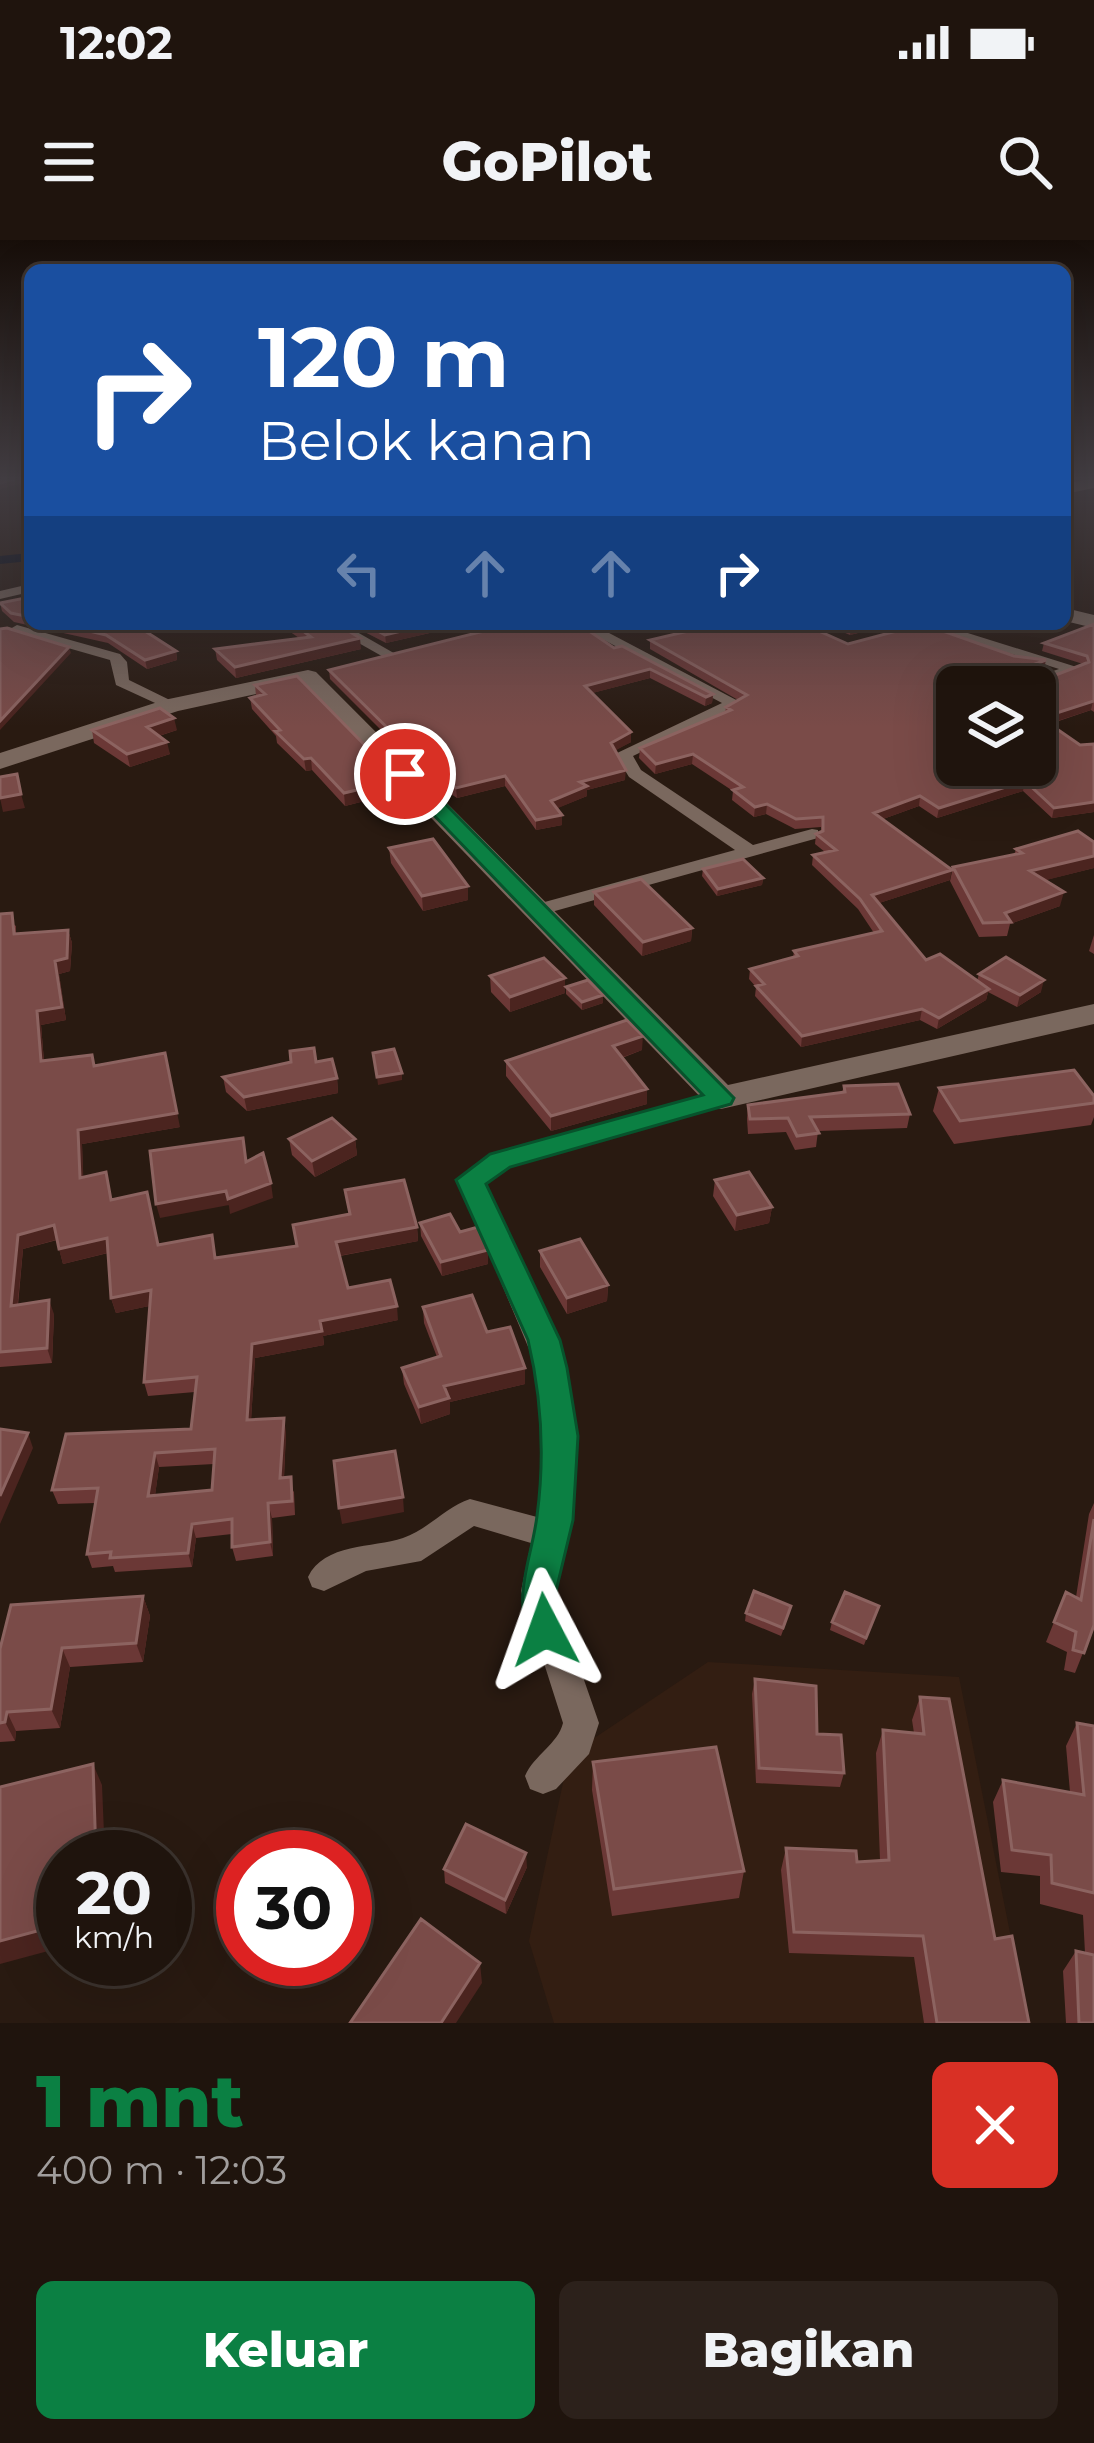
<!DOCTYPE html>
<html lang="id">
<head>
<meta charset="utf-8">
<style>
	body { margin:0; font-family:Montserrat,sans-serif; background:#2c211b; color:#f1f3f6; height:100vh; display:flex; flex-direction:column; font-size:45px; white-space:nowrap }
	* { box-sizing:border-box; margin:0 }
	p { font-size:39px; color:#a19e9d }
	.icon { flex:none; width:66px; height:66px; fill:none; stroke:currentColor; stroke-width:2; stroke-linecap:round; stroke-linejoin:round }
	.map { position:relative; height:1783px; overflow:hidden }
	.side { display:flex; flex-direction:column; background:#1f140d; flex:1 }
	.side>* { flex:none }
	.banner { position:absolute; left:24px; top:24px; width:1047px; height:366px; border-radius:18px; box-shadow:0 12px 48px #0002,0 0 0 3px #3c332e; background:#1a4fa0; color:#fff; overflow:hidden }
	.fabs { position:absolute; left:936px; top:426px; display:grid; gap:24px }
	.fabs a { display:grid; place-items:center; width:120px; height:120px; border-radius:18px; background:#1f140d; box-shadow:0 12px 48px #0002,0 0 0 3px #3c332e; font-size:60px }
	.speed { position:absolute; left:36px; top:1590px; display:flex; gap:24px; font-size:60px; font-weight:700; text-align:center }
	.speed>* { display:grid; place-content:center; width:156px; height:156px; border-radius:50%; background:#1f140d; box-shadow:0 12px 48px #0002,0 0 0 3px #3c332e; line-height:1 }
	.speed small { font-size:30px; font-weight:400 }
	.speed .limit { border:18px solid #d22; background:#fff; color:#111 }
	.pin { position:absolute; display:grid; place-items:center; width:102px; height:102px; color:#fff; margin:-51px; border:6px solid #fff; border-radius:50%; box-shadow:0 3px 12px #0007 }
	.me { position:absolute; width:132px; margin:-66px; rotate:356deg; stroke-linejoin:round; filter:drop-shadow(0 0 9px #0008) }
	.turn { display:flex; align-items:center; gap:42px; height:252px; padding:0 36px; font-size:54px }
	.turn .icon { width:156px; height:156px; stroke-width:2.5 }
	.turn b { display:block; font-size:84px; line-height:102px }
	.lanes { display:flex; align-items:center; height:114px; padding:0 36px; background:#0003; justify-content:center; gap:60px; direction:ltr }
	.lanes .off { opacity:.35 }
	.round { display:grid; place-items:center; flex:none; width:126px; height:126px; border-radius:18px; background:#2c211b }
	.overview { display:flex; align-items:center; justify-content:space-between; height:204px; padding:0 36px }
	h1 { font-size:72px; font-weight:800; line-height:90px; color:#0b8043 }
	.primary-button { display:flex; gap:24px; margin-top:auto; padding:24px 36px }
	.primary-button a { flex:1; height:138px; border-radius:18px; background:#0b8043; color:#fff; font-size:48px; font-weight:800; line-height:138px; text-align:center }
	.primary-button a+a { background:#2c211b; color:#f1f3f6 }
	.status { display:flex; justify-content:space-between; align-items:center; height:84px; padding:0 60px; background:#1f140d; direction:ltr }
	.status svg { height:33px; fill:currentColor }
	header { display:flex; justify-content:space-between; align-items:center; height:156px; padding:0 36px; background:#1f140d; font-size:54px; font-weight:800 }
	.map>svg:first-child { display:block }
	.built { fill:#331e12 }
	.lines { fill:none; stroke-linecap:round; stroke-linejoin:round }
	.canal { fill:#00091a; fill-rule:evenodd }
	.street { fill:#7a685e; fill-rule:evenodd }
	.secondary { fill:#7a685e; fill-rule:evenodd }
	.wall { fill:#6b3836; fill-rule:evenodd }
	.shaded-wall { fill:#4b241f }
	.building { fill:#7a4b48; stroke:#8c6360; stroke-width:3; fill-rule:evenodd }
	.route { fill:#0b8043; stroke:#07532c; stroke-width:3 }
</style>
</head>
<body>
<div class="status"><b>12:02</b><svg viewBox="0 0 49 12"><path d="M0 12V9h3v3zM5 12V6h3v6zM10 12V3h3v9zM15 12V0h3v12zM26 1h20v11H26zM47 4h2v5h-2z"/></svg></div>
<header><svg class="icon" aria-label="menu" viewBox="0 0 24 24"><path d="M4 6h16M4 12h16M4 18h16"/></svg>GoPilot<svg class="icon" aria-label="search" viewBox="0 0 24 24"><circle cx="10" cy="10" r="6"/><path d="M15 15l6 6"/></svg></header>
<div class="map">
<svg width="1094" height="1783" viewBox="0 0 1094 1783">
	<rect width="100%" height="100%" fill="#291a11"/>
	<!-- built -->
	<path class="built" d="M708 1422 959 1437 1028 1783H554L529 1701 569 1515Z"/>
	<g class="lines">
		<!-- canal -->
		<path class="canal" d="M30 313V321L0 324V316Z"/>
		<!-- street -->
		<path class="street" d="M30 344V352L0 359V351Z
			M325 384H343L399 416 387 419Z
			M574 384H592L742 463 633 516 641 530 753 605 812 589 818 590V598L544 674H530V666L735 610 629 537 615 514 722 463Z
			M917 384H939L1083 429 1039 445H1029V439L1059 429Z
			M17 385 120 414 127 422 129 440 180 465 166 468 116 445 110 420 12 392 10 389Z
			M721 851 729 853 733 858 729 863 509 927 484 943 565 1128 576 1196 574 1250 553 1351 599 1483 589 1514 556 1549 543 1554 530 1549 525 1536C534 1515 558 1504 563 1483L521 1351 531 1303 474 1286 421 1321 366 1331 324 1351 312 1347 308 1337C324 1303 373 1308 403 1298 427 1290 446 1267 470 1259L537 1277 544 1250 546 1196 537 1128 458 940 491 915Z"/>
		<!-- secondary -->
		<path class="secondary" d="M1094 238V248L1065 254V244Z
			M1065 368 1094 375V388L1065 381Z
			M308 430 316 432 728 845 1094 764V784L721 869 709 866 302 444 178 471 0 529V513L164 460Z"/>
	</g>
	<!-- wall -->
	<path class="wall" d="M30 357V384H146L147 389 143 390 176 411 177 420 147 429 108 403 14 382 2 371 0 363Z
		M289 384H337L361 409 236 438 217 420 215 409 299 398 289 391Z
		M349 384H469L386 403Z
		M694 384H803L848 404 1044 429 1027 436V438L1038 442 1083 424 1042 411 1044 403 1094 384V472L1091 470 1050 484 1080 505 1094 504V572L1052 578 1023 551 937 578 919 566 883 579 950 640 879 663 926 720 977 741 979 734 1041 752 1017 767 988 752 986 760 937 789 920 780 801 807 755 756 756 747 749 739 750 729 793 718 794 711 874 693 858 669 812 625 813 615 825 612 815 604 816 594 821 591V587L795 589 766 574 754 577 732 560 733 551 692 524 655 534 639 518 640 508 725 473 726 467 738 460 650 409V400L701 388Z
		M824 384H894L850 395Z
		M614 408 713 454 712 463 705 466 650 438 592 453 631 492V502L615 510 625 540 587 550V556L557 568 562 585 536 590 505 546 457 558 434 543 330 439 329 430Z
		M255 445 400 552 345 566 312 530 306 531 277 503 276 496 252 469 250 458 256 456Z
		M92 490H177L159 496 170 514 130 527 94 503Z
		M1094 602V628L1045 640 1060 666 1010 684 1007 696 979 697 950 641 953 627 1014 615 1016 609Z
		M389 608 468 646V660L423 671 391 623Z
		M703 629 763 638 762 645 717 656 702 636Z
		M594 652 692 688 691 701 642 716 594 665Z
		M0 674 16 686V694L68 690 72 703 70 731 59 734 66 780 41 785 44 821 95 826 180 887 82 904 83 937 112 960 159 1005 216 1018 296 1006 349 975 345 950 417 987 418 1001 340 1016 348 1048 398 1080 323 1096 324 1105 255 1118 251 1180 286 1192 284 1238 294 1252 295 1275 272 1278 273 1316 236 1321 232 1307V1294L196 1298 192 1327 115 1332 113 1326 92 1328 87 1314 96 1263 58 1264 52 1250 191 1189 195 1152 148 1156 144 1142 149 1066 116 1073 111 1058 108 1013 63 1024 57 1000 23 1009 18 1065 54 1074 52 1123 0 1127ZM214 1224 212 1250 155 1255 159 1227Z
		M1094 695V714L1089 711Z
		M490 736 565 753 510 772 491 752Z
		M566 747 603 763 582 770 566 754Z
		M642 810 622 818 647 849V864L551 891 506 836V821Z
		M223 837 337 838 338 853 247 871 226 852Z
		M844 846 910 874 907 888 818 891 816 907 795 910 786 892 748 894 747 879 748 865 842 852Z
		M939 848 1094 856V877L1091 885 954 904 933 871Z
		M289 899H355L357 915 315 937 292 915Z
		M715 940 772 967 769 983 735 991 713 956Z
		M420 983 460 992 488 1024 442 1036 421 996Z
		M540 1011 608 1045 607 1061 567 1074 540 1027Z
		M423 1067 487 1092 525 1144 450 1162V1174L421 1184 404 1144 402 1128 437 1117 424 1083Z
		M1094 1263V1385L1075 1433 1064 1430 1067 1412 1046 1402 1066 1352 1076 1357 1089 1274Z
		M143 1356 150 1376 143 1422 70 1427 60 1488 16 1491 15 1501 0 1502V1409Z
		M879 1366 864 1405 830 1390 832 1382Z
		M746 1373 789 1374 781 1396 745 1381Z
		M755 1439 817 1494 844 1533 840 1547 756 1543 752 1454Z
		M920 1457 995 1699 1029 1783H924L914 1717 789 1713 781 1630 786 1608 857 1622 880 1620 876 1513 883 1490 914 1493 912 1480Z
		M1077 1483 1094 1486V1783H1066L1063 1731 1076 1711 1085 1713 1083 1675 1040 1664V1636L1001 1632 993 1562 1003 1540 1070 1552 1066 1506Z
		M593 1522 744 1631 739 1658 612 1676 592 1550Z
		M527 1627 506 1674 445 1643 444 1629Z
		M283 1719H330L317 1741Z"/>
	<!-- shaded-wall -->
	<path class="shaded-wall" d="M21 237H29L30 241 0 249V243Z
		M431 384H469L386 403 385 395Z
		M861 384H894L850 395 851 386Z
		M360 398 361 409 236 438 235 427Z
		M69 407 71 413 0 490V481Z
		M176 411 177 420 147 429 145 420Z
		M1046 420 1044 429 1025 436 1027 427Z
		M650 429V438L585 455V446Z
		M713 454 712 463 705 466 706 457Z
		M1093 461 1091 470 1039 487 1041 478Z
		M174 478 177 490 149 499 147 487Z
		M631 492V502L611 513V503Z
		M167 502 170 514 130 527 127 514Z
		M693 514 692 524 655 534 656 524Z
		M311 518 312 530 306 531 304 519Z
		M626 530 625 540 587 550V556L551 571V561L580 542Z
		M505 536V546L457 558 456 548Z
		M399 540 400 552 345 566 344 553Z
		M1025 541 1023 551 937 578 939 568Z
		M21 554 25 568 3 572 0 558Z
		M920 556 919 566 872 583 874 573Z
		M1094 562V572L1052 578 1054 568Z
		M767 564 766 574 754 577 755 567Z
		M562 575V585L536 590V580Z
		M1094 616V628L1027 645 1030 631Z
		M952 630 950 640 870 666 872 655Z
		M763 638 762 645 717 656 718 649Z
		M468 646V660L423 671 422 656Z
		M1064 652 1060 666 1010 684 1005 673Z
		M692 688 691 701 642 716 643 702Z
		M68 690 72 703 70 731 59 734 66 780 41 785 45 835 41 821 37 771Z
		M565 738V753L510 772V757Z
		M1044 740 1041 752 1017 767 1020 755Z
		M989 749 986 760 937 789 939 778Z
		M603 755V763L582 770V762Z
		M922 769 920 780 801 807 802 796Z
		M643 796 642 810 612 821 613 806Z
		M165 813 180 887 82 904 84 952 80 938 78 890Z
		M402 833V840L378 845 377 837Z
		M337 838 338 853 247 871 244 857Z
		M647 849V864L551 891V876Z
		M355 899 357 915 315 937 312 921Z
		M271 943 273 958 230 974 228 959Z
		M226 951 229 965 160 978 156 964Z
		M772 967 769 983 735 991 737 975Z
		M54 985 59 999 23 1009 16 1080 11 1066 18 995Z
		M417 987 418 1001 338 1016 336 1002Z
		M107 998 111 1012 63 1024 59 1009Z
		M488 1010V1024L442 1036 441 1022Z
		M608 1045 607 1061 567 1074V1058Z
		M151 1050 154 1065 116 1073 111 1058Z
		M49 1060 54 1074 52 1123 47 1108Z
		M397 1066 398 1080 323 1096 324 1105 255 1118 250 1195 247 1180 252 1104 320 1081Z
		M525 1128V1144L450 1162V1174L421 1184 419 1167 444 1146Z
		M284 1178 286 1192 283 1252 280 1238Z
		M28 1193 33 1208 0 1284V1256Z
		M155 1213 159 1227 153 1270 148 1256Z
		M403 1257 404 1272 342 1284 339 1268Z
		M268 1263 272 1278 273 1316 270 1302Z
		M192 1284 196 1298 192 1327 188 1313Z
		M143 1356 150 1376 143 1422 136 1403Z
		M62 1408 70 1427 60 1488 51 1469Z
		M7 1472 16 1491 15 1501 5 1482Z
		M93 1524 102 1545 105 1617H96Z
		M526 1613 527 1627 506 1674 505 1660Z
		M346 1674 350 1687 345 1695V1676Z
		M63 1684V1707L0 1724V1701Z
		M319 1719H330L317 1741 313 1728Z
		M480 1723 482 1743 456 1783H441Z"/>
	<!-- building -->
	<path class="building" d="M0 237H21L0 243Z
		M30 357V377L11 373 0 363Z
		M60 384H134L176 411 145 420 106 395Z
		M294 384H337L360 398 235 427 215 409 311 397Z
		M365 384H431L385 395Z
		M512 384H579L614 408 622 406 713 454 706 457 650 429 585 446 631 492 611 503 626 530 580 542 587 546 551 561 562 575 536 580 505 536 456 548 433 533 329 430Z
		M712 384H803L848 404 923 384 1014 416 1046 420 1027 427V438L1038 442 1089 422 1087 416 1044 403 1094 384V461L1041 478 1080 505 1094 504V562L1054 568 1025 541 939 568 920 556 874 573 952 630 872 655 926 720 940 714 989 749 939 778 922 769 802 796 756 746 764 744 750 729 798 716 794 711 882 691 860 659 813 615 836 610 816 594 823 591V577L796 579 767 564 755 567 733 550 743 547 693 514 656 524 640 508 731 470 726 467 747 455 650 400 714 385ZM957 447H1035V525H957Z
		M7 388 69 407 0 481V389Z
		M297 436 399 540 344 553 311 518 304 519 275 491 280 490 250 458 265 454 255 445Z
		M160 468 174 478 147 487 167 502 127 514 92 490Z
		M17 534 21 554 0 558V537Z
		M1078 591 1094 602V616L1030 631 1064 652 1005 673 1011 682 983 683 953 627 1022 613 1016 609Z
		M433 599 468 646 422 656 389 608Z
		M743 619 763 638 718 649 703 629Z
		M641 639 692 688 643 702 594 652Z
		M12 673 14 694 68 690 67 718 55 721 62 767 37 771 41 821 92 815 94 826 165 813 177 873 78 890 80 938 106 932 111 960 147 952 158 1005 212 995 215 1018 297 1006 293 985 350 974 345 950 404 940 417 987 336 1002 348 1048 390 1040 397 1066 320 1081 322 1091 252 1104 247 1180 284 1178 280 1238 291 1237 292 1261 268 1263 270 1302 232 1307V1279L192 1284 188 1313 110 1318 111 1312 87 1314 98 1248 52 1250 66 1194 191 1189 197 1137 144 1142 151 1050 111 1058 107 998 59 1009 54 985 18 995 11 1066 49 1060 47 1108 0 1112V674ZM215 1209 212 1250 148 1256 155 1213Z
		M1006 717 1044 740 1020 755 979 734Z
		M544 718 565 738 510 757 490 736Z
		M588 740 603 755 582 762 566 747Z
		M627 780 643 796 613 806 647 849 551 876 506 821Z
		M314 808 316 822 332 819 337 838 244 857 223 837 291 822 290 811Z
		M394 809 402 833 377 837 373 813Z
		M1074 830 1094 856V863L960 881 939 848Z
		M898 844 910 874 810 877 819 893 797 896 788 878 750 879 748 865 845 852 844 846Z
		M332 878 355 899 312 921 289 899Z
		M243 898 246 922 263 913 271 943 228 959 226 951 156 964 150 911Z
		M749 932 772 967 737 975 715 940Z
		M450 974 460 992 478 987 488 1010 441 1022 420 983Z
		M580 999 608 1045 567 1058 540 1011Z
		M472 1055 487 1092 510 1087 525 1128 444 1146 449 1158 419 1167 402 1128 441 1116 423 1067Z
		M0 1189 28 1193 0 1256Z
		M395 1211 403 1257 339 1268 334 1221Z
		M1094 1279V1385L1084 1413 1073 1410 1076 1392 1054 1382 1066 1352 1081 1360Z
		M754 1351 791 1366 783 1388 746 1373Z
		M845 1352 879 1366 866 1398 832 1382Z
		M143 1356 136 1403 62 1408 51 1469 7 1472 5 1482 0 1483V1409L11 1365Z
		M755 1439 816 1446 817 1494 841 1495 844 1533 759 1528Z
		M920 1457 949 1459 995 1699 1012 1696 1029 1783H937L923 1696 794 1692 786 1608 856 1611 857 1622 889 1620 883 1490 924 1494Z
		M1077 1483 1094 1486V1653L1052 1643 1051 1615 1012 1610 1003 1540 1084 1555Z
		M716 1507 744 1631 614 1649 593 1522Z
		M93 1524 96 1617H63V1684L0 1701V1547Z
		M466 1584 526 1613 505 1660 444 1629Z
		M421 1679 480 1723 441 1783H350Z
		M1076 1711 1094 1715V1783H1079Z
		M300 1719H319L313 1728Z"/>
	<!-- sky -->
	<linearGradient id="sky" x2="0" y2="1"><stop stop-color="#170e09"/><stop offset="0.49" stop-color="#433e43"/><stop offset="1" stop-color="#433e43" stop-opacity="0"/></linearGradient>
	<rect width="1094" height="487" fill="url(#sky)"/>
	<!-- route -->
	<path class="route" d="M398 530H412L734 858 731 864 510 927 486 944 560 1100 567 1128 578 1196 573 1280 556 1351 564 1390 559 1403 545 1408 532 1403C511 1356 531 1323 537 1276 545 1216 542 1159 528 1100L456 940 490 914 703 855 398 538Z"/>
</svg>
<div class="fabs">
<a><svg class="icon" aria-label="layers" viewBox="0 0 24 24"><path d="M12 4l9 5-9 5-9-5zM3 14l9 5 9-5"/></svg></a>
</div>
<div class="speed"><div>20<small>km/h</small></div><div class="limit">30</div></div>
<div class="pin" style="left:405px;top:534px;background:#d93025"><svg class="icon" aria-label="arrive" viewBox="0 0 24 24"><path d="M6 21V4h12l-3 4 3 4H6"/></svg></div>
<svg class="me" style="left:545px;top:1390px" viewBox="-20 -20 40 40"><path d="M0-17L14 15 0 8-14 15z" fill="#0b8043" stroke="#fff" stroke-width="4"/></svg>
<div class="banner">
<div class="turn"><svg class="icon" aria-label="right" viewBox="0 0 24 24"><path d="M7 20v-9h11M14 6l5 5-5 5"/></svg><div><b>120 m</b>Belok kanan</div></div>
<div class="lanes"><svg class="icon off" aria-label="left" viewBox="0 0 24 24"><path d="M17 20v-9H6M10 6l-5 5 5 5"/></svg><svg class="icon off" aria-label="ahead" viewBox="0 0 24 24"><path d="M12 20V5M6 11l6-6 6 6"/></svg><svg class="icon off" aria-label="ahead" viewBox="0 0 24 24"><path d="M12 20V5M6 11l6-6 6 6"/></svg><svg class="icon" aria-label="right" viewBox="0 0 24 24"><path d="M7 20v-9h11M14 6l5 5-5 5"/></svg></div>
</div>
</div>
<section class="side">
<div class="overview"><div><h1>1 mnt</h1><p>400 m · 12:03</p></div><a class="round" style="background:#d93025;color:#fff"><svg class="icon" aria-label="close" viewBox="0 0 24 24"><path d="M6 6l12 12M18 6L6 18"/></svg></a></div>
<div class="primary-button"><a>Keluar</a><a>Bagikan</a></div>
</section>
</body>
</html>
